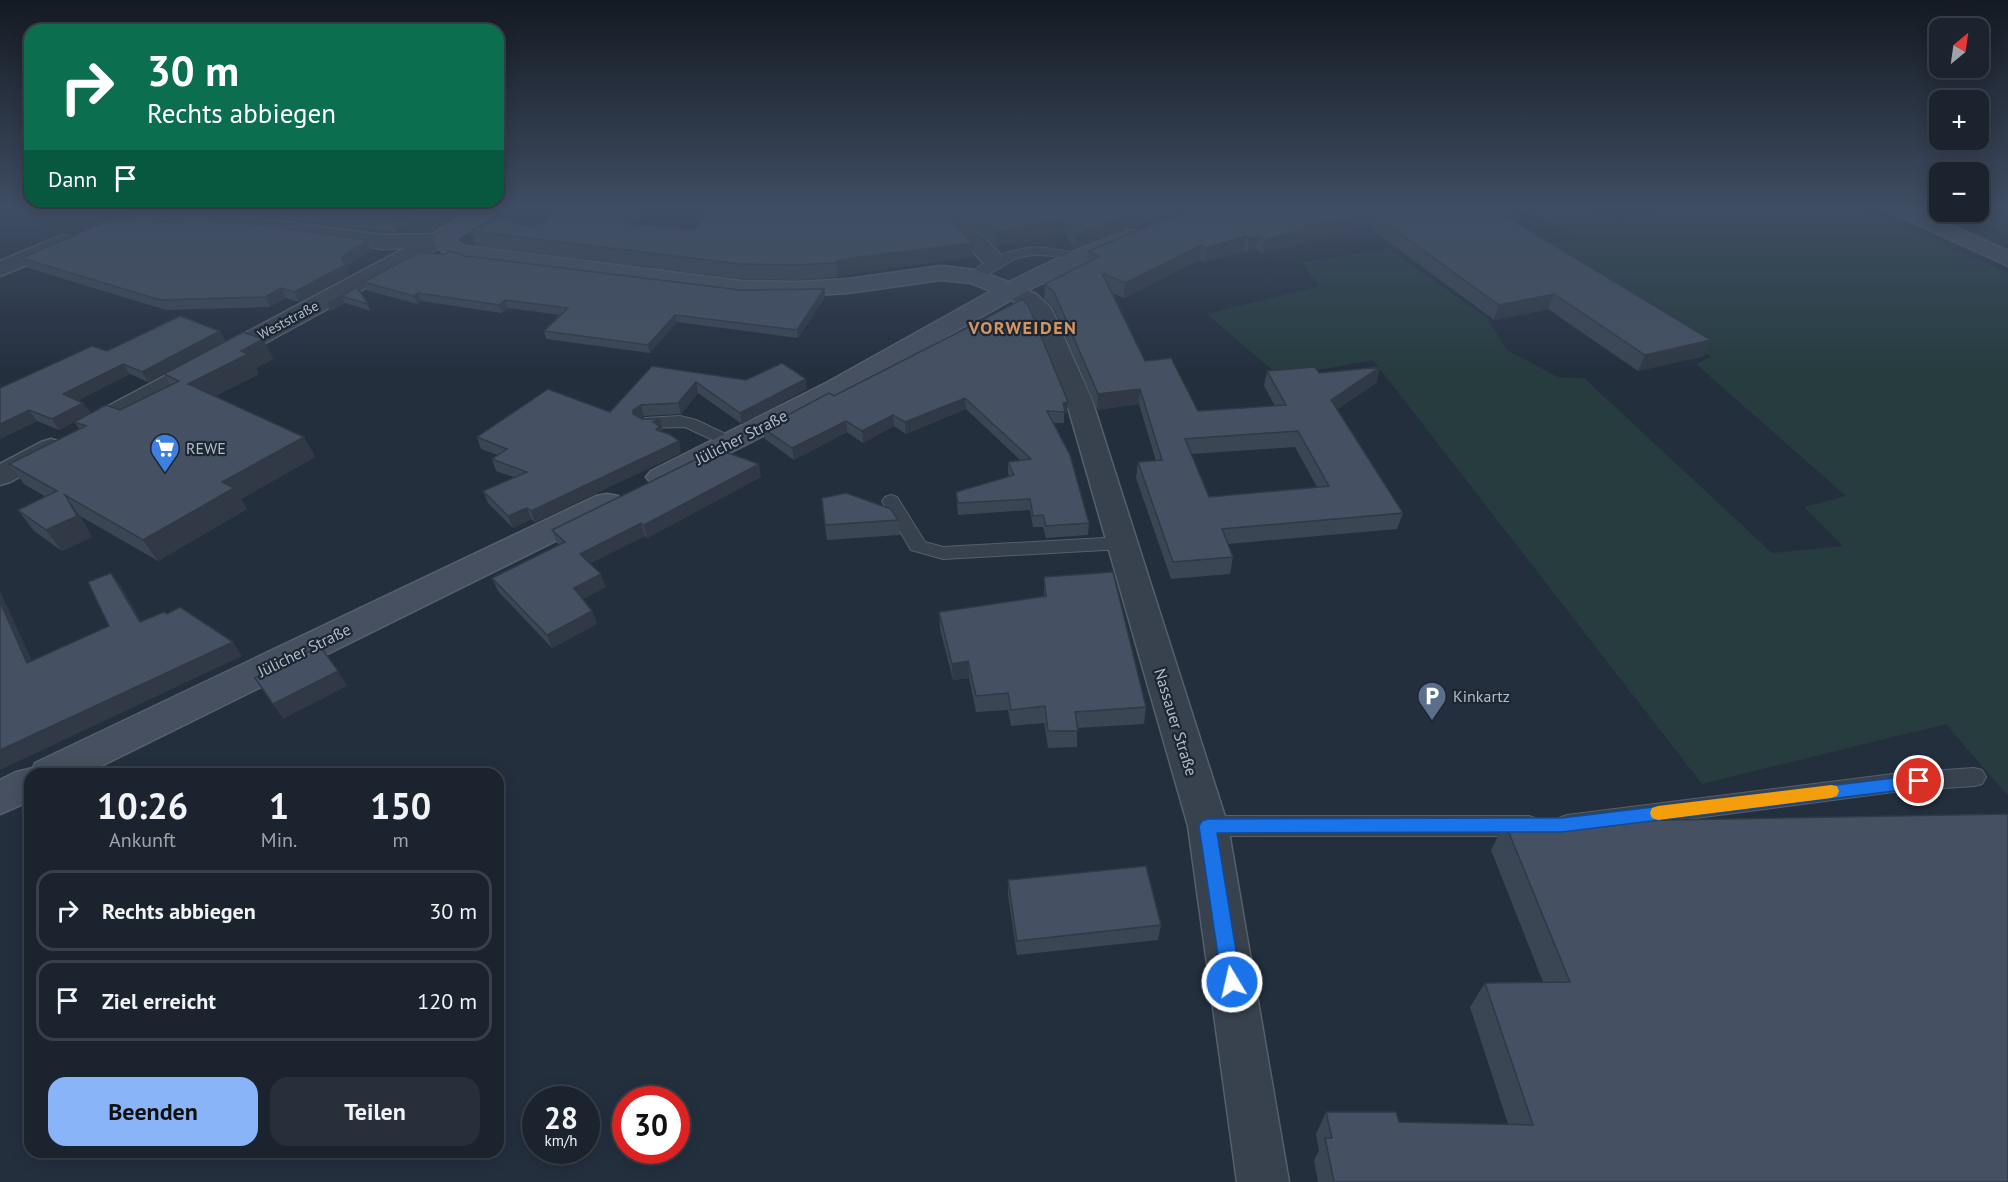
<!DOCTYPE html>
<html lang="de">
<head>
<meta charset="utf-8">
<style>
	body { margin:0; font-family:"PT Sans",sans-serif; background:#282f3a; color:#f1f3f6; height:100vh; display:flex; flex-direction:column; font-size:22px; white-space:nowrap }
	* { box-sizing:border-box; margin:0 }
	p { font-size:20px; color:#a0a4aa }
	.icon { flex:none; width:33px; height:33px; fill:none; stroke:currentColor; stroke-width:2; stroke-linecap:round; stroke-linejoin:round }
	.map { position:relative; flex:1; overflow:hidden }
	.details { position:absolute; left:24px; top:768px; width:480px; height:390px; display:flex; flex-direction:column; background:#1b232e; border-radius:18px; box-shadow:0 3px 15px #0003,0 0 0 2px #39404a }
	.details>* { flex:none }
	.top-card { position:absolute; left:24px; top:24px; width:480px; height:183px; border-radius:18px; box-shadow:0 3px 15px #0003,0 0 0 2px #39404a; background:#0b6e4f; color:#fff; overflow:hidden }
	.needle { width:39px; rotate:29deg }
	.tools { position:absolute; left:1929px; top:18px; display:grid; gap:12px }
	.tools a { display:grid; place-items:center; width:60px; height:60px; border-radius:12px; background:#1b232e; box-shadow:0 3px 15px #0003,0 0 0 2px #39404a; font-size:30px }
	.speed { position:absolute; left:522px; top:1086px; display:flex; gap:12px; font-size:30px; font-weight:700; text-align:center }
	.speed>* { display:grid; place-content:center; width:78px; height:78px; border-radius:50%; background:#1b232e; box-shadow:0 3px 15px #0003,0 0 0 2px #39404a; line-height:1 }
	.speed small { font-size:15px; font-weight:400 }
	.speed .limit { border:9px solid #d22; background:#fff; color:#111 }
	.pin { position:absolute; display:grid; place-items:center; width:51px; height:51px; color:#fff; margin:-26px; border:3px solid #fff; border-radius:50%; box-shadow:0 2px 6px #0007 }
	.me { position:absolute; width:66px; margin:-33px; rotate:351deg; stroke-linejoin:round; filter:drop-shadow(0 0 4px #0008) }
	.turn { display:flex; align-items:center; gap:21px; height:126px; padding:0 24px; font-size:27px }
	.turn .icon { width:78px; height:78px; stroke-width:2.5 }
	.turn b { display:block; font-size:42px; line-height:51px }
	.then { display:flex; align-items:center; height:57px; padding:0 24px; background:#0003; gap:12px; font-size:22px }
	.eta { display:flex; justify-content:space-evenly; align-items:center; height:102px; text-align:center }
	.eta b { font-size:36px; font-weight:800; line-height:42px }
	.action { display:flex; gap:12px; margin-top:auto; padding:12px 24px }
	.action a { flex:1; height:69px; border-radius:18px; background:#8ab4f8; color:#111; font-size:24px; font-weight:800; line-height:69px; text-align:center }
	.action a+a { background:#282f3a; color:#f1f3f6 }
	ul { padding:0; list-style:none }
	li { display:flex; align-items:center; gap:18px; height:81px; margin:0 12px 9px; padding:0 12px; border:3px solid #39404a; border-radius:18px }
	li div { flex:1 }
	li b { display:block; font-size:22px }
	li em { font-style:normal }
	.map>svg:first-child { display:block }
	.green { fill:#263c3f }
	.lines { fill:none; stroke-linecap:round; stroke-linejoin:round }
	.lane-casing { stroke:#565f6c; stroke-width:2 }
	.street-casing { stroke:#565f6c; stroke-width:3 }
	.secondary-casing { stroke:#565f6c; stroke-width:3 }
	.lane { fill:#38414e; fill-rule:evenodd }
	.street { fill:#38414e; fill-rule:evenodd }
	.secondary { fill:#465061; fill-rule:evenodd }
	.wall { fill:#3b4654; fill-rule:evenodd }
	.shaded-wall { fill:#303945 }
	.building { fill:#455162; stroke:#303945; stroke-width:1.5; fill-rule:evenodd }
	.route { fill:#1a73e8; stroke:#114b97; stroke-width:1.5 }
	.slow { fill:#f59e0b }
	.labels { text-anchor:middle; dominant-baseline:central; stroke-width:4.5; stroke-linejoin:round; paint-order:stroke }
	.far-street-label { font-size:14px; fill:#b4bcc9; stroke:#1d2633 }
	.street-label { font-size:16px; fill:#b4bcc9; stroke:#1d2633 }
	.poi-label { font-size:16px; fill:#b4bcc9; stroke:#1d2633; text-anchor:start }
	.far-district-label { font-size:18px; font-weight:bold; letter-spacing:1.5px; fill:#d59563; stroke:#1d2633 }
</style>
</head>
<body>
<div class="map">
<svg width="2008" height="1182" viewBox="0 0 2008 1182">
	<rect width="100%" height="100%" fill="#242f3e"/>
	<!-- green -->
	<path class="green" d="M1538 207H1588L1619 222 1656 212 1654 207H1857L2008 273V796L1946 724 1702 784 1373 360 1280 377 1207 314 1319 286 1302 262 1389 249 1487 318 1507 350 1558 377 1584 378 1772 553 1843 546 1804 507 1846 496 1696 364 1711 357 1535 246 1578 239 1525 209Z
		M1979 207H2008V235L1954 212H1978Z"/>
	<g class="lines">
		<!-- lane casing -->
		<g class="lane-casing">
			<path id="lane" d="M1037 247 1086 254 1088 257 1081 261C1061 257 1040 252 1020 257 1006 261 982 283 970 280L968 277C985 257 1013 249 1037 247Z
				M680 416 696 420 736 439 738 443 730 448 685 427 645 428 637 423 645 418Z
				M891 495 897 497 925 542 943 547 1122 537 1129 539 1131 543 1129 547 1122 549 943 559 911 550 882 501 885 497Z
				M1974 768 1982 770 1986 777 1982 784 1974 786 1901 791 1567 835 1559 832 1555 825 1559 818 1567 815 1901 773Z
				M1208 816H1529L1537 819 1541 826 1537 833 1529 836H1208L1200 833 1196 826 1200 819Z"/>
		</g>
		<!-- street casing -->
		<g class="street-casing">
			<path id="street" d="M119 207H173L383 235 432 234 449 227 457 228 460 233 457 238 117 424 107 426 97 424 93 418 97 412 405 248 383 249 129 213 122 211Z
				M933 207H954L1002 256 1005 261 1002 266 994 268 986 266Z
				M63 235 71 237 74 242 71 247 0 276V261Z
				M1011 284 1036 294 1051 308 1092 400 1228 826 1289 1182H1237L1188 826 1066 400 1031 316 1020 304 1003 296 999 291 1003 286Z
				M51 439 61 442 65 448 61 454 10 482 0 485V464L41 442Z"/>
		</g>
		<!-- secondary casing -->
		<g class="secondary-casing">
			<path id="secondary" d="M477 207H501L498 211 458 237 456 241 465 246 742 281 798 282 848 279 941 266 975 270 1009 282 1052 261 1122 231 1130 230 1138 231 1141 236 1138 241 1034 287 845 394 671 483 661 486 651 483 646 477 651 471 826 383 991 291 971 283 941 280 848 293 798 296 742 295 468 261C455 257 441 254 433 243L441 228Z
				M1885 207H1912L2008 251V266L1888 211Z
				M607 494 618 496 622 503 618 510 85 774H30V801L0 814V780L16 772 33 768 35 763 596 496Z"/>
		</g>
		<!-- lane -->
		<use href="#lane" class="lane"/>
		<!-- street -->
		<use href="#street" class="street"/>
		<!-- secondary -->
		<use href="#secondary" class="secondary"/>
	</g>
	<!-- wall -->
	<path class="wall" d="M209 207H432L395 232 210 210Z
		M569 207H653L633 224 693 230 973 257 840 275 838 277 798 280 742 279 476 246 471 231 533 227Z
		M957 207H1214L1157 218 1075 249 1064 233 996 246Z
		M1221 207 1516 214 1509 215V218L1711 340 1704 356 1638 371 1548 309 1494 320 1370 228 1305 239V242L1262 254 1256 250 1247 253 1244 251 1204 262 1200 260 1124 298 1112 293 1145 361 1198 411 1275 406 1264 386 1267 371 1319 373 1380 367 1376 383 1337 409 1403 513 1397 529 1228 544 1233 557 1230 574 1171 579 1136 478 1138 462 1156 461 1139 404 1097 410 1053 307 1044 299 1045 284 1088 263V251ZM1295 447 1317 487 1209 497 1191 454Z
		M175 223 371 250 346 267 349 275 299 302 286 298 270 307 166 310 28 268 21 258Z
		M443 255 465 256 740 290 824 289 825 297 798 338 677 322 650 353 546 339 544 331 561 315 508 308 502 313 421 301 417 304 366 290 363 282Z
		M357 287 371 311 345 303 330 311 327 304Z
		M1023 299 1068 402 1067 413 1064 414V423H1053L1089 523 1088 535 1046 538 1043 527H1033L1030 510 958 515 957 504 956 492 1009 476 1008 473V462L1020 460 966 409 906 434 894 426 863 443 847 432 794 460 765 439 763 428 834 396Z
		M220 331 226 341 148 382 130 374 78 400 83 403 90 413 120 410 170 385 164 374 263 339 273 359 256 368 259 374 215 396 304 437 315 457 241 499 247 509 158 561 80 516 92 537 62 551 34 531 18 510 46 497 24 484 9 464 80 429 74 422 59 430 37 421 0 439V388L107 351Z
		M652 366 746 380 806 379 807 389 742 424 698 393 681 414 644 416 640 418 642 419H660L663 430 660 431 681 453 535 522 531 519 513 528 488 503 483 491 514 477 496 471 492 459 498 455 481 449 477 437 610 412Z
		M704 460 761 477 647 538 645 536 590 563 606 587 583 599 592 611 597 624 552 648 498 591 492 578 559 545 557 543 552 530Z
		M898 520 900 535 827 540 825 525Z
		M1044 577 1146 707 1144 724 1077 728V747L1048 748 1044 723 1011 726 1008 710 976 712 969 678 953 680 940 629 939 612 1044 596Z
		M1505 823 2008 1182H1318L1314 1160 1319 1151 1316 1134 1326 1112 1399 1122 1508 1124 1470 1007 1485 983 1543 982 1491 850Z
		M1008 880 1161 925 1158 940 1017 955 1008 895Z"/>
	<!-- shaded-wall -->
	<path class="shaded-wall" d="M403 207H432L395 232 389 216Z
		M633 207H653L629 228 618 220Z
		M1151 207H1214L1157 218 1075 249 1076 235Z
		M1506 207H1519L1516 214 1509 215 1508 220 1494 209Z
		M1373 214 1370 228 1305 239V242L1262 254 1264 240 1304 226Z
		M1064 219V233L996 246 995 232Z
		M1246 236 1244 251 1204 262 1206 248Z
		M1259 236 1256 250 1247 253 1249 238Z
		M367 240 371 250 346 267 349 275 299 302 294 292 341 258Z
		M972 243 973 257 840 275 838 277 836 263 838 260Z
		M1201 245 1200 260 1124 298 1125 283Z
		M281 288 286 298 270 307 265 297Z
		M824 289 825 297 798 338 797 330Z
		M418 293 421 301 417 304 414 296Z
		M1554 294 1548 309 1494 320 1499 305Z
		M341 296 345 303 330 311 327 304Z
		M505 300 508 308 502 313 499 305Z
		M675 315 677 322 650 353 648 345Z
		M220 331 226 341 148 382 142 372Z
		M263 339 273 359 256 368 259 374 200 404 188 384 241 351Z
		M1711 340 1704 356 1638 371 1645 355Z
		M123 364 130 374 70 405 63 394Z
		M1380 367 1376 383 1327 415 1331 400Z
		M806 379 807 389 742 424 740 413Z
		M696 382 698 393 681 414 678 403Z
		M1140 389 1139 404 1097 410 1098 394Z
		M965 398 966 409 906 434 905 422Z
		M1068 402 1067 413 1064 414 1063 403Z
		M83 403 91 413 59 430 52 419Z
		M641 405 644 416 636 421 633 414V410Z
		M29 410 37 421 0 439V424Z
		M893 415 894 426 863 443 862 431Z
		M660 419 663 430 660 431 659 441 653 422Z
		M846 421 847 432 794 460 792 448Z
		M304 437 315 457 241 499 247 509 158 561 143 540 222 482Z
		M679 441 681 453 535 522 531 511Z
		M759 464 761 477 647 538 644 525Z
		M65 495 80 516 92 537 62 551 46 530Z
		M527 508 531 519 513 528 508 516Z
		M641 523 645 536 584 567 580 554Z
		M111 573 121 586 150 636 140 622Z
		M601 574 606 587 579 601 574 588Z
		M0 592 1 593 39 676 27 663 0 602Z
		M592 611 597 624 552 648 547 635Z
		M233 642 242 656 0 770V750Z
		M968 661 969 678 953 680 952 664Z
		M338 671 347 686 283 719 273 704Z"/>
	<!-- building -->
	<path class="building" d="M311 207H403L389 216Z
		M569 207H633L618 220 627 221 624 223 693 230 717 207H941L972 243 838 260 836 263 796 265 740 264 471 231 495 219 533 227Z
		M970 207H1151L1076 235 1064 219 995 232Z
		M1221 207H1507L1494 209 1711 340 1645 355 1554 294 1499 305 1373 214 1304 226 1307 228 1264 240 1259 236 1249 238 1246 236 1206 248 1201 245 1125 283 1102 273 1145 361 1171 358 1198 411 1286 405 1267 371 1315 367 1319 373 1380 367 1331 400 1403 513 1222 529 1233 557 1173 562 1138 462 1162 460 1140 389 1098 394 1054 292 1045 284 1100 256 1088 251 1091 250 1158 222ZM1298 431 1329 486 1209 497 1185 439Z
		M135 216 175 223 192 216 367 240 341 258 345 265 294 292 281 288 265 297 160 300 21 258 108 221 125 220Z
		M450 251 465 256 740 290 824 289 797 330 675 315 648 345 544 331 568 308 505 300 499 305 418 293 414 296 363 282 420 252 443 255Z
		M357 287 368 304 341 296 327 304Z
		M1023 299 1029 307 1068 402 1063 403 1065 412 1047 411 1070 455 1089 523 1046 526 1043 515 1033 516 1030 499 958 503 956 492 1014 475 1008 462 1031 459 965 398 905 422 893 415 862 431 846 421 792 448 763 428 829 393 834 396Z
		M180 316 220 331 142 372 123 364 63 394 83 403 52 419 29 410 0 424V388L92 346 107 351Z
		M243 332 263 339 241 351 248 354 188 384 304 437 222 482 234 488 143 540 65 495 77 516 46 530 18 510 57 491 9 464 86 426 74 422 106 405 120 410 179 381 164 374Z
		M782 363 806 379 740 413 696 382 678 403 641 405 633 410V414L642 419H660L653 422 659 426 656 430 669 434 679 441 531 511 527 508 508 516 483 491 527 472 492 459 507 449 477 437 548 389 610 412 652 366 746 380Z
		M722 451 759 464 644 525 641 523 580 554 601 574 574 588 592 611 547 635 492 578 565 542 552 530 701 457 704 460Z
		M846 493 891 509 898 520 825 525 822 498Z
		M1113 572 1146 707 1075 712 1078 731H1048L1045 706 1011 710 1008 693 976 696 968 661 952 664 939 612 1046 596 1044 577Z
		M111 573 140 622 164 612 167 614 180 607 233 642 0 750V602L27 663 109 626 88 582Z
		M320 646 338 671 273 704 255 678Z
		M2008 814V1182H1334L1325 1138H1332L1326 1112H1396L1399 1122 1533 1125 1485 983 1570 982 1505 823Z
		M1146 866 1161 925 1017 941 1008 880Z"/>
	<!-- sky -->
	<linearGradient id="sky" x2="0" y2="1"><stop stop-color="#141a22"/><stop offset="0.56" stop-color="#3f4d63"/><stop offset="1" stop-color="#3f4d63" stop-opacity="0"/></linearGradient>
	<rect width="2008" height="372" fill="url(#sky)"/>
	<!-- route -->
	<path class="route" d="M1919 775 1925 776 1927 781 1925 786 1919 788 1562 832 1217 833 1241 982 1238 988 1232 991 1225 988 1222 982 1199 826 1202 821 1208 819 1562 818Z"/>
	<!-- slow -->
	<path class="slow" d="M1831 785 1837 786 1839 791 1837 796 1831 798 1658 820 1652 818 1650 813 1652 808 1658 806Z"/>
	<!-- icons -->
	<defs>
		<g id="supermarket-pin" transform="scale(1.5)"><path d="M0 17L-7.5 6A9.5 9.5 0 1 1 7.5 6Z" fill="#3f7fe0" stroke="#1d2633"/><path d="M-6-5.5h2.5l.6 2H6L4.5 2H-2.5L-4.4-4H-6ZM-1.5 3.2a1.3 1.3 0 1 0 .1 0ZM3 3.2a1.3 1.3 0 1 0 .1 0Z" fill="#fff"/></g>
		<g id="parking-pin" transform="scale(1.5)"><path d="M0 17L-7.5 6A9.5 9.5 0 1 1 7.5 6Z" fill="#5c6f8a" stroke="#1d2633"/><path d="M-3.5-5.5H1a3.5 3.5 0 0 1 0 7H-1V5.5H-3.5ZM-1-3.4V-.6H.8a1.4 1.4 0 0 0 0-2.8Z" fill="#fff"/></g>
	</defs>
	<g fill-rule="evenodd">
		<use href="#supermarket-pin" x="165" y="448"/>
		<use href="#parking-pin" x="1432" y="696"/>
	</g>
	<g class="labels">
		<!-- far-street labels -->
		<g class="far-street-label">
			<text transform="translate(288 320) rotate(-28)">Weststraße</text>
		</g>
		<!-- street labels -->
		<g class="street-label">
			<text transform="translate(741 437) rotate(-27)">Jülicher Straße</text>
			<text transform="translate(304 650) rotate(-26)">Jülicher Straße</text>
			<text transform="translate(1176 722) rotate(73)">Nassauer Straße</text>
		</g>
		<!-- poi labels -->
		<g class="poi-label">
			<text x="186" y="448">REWE</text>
			<text x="1453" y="696">Kinkartz</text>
		</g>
		<!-- far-district labels -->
		<g class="far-district-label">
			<text x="1023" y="327">VORWEIDEN</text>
		</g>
	</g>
</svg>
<div class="tools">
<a><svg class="needle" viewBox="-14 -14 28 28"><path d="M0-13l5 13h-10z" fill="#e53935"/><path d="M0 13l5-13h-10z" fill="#a0a4aa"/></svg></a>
<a>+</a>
<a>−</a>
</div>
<div class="speed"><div>28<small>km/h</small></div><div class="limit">30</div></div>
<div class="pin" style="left:1919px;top:781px;background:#d93025"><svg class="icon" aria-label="arrive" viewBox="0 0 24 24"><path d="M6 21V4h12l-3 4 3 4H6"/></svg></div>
<svg class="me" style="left:1232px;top:982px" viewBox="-20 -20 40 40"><circle r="17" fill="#1a73e8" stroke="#fff" stroke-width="3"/><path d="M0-11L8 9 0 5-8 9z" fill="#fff"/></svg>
<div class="top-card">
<div class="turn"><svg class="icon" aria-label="right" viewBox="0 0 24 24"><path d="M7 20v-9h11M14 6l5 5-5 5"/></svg><div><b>30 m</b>Rechts abbiegen</div></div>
<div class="then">Dann<svg class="icon" aria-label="arrive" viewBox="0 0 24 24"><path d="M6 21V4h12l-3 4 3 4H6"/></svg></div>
</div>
<section class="details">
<div class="eta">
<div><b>10:26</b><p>Ankunft</p></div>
<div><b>1</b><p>Min.</p></div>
<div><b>150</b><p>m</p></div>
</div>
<ul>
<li><svg class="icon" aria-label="right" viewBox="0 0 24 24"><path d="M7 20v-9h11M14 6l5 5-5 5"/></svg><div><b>Rechts abbiegen</b></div><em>30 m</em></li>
<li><svg class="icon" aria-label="arrive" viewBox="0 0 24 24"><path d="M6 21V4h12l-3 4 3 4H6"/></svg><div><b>Ziel erreicht</b></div><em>120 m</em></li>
</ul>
<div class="action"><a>Beenden</a><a>Teilen</a></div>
</section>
</div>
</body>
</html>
